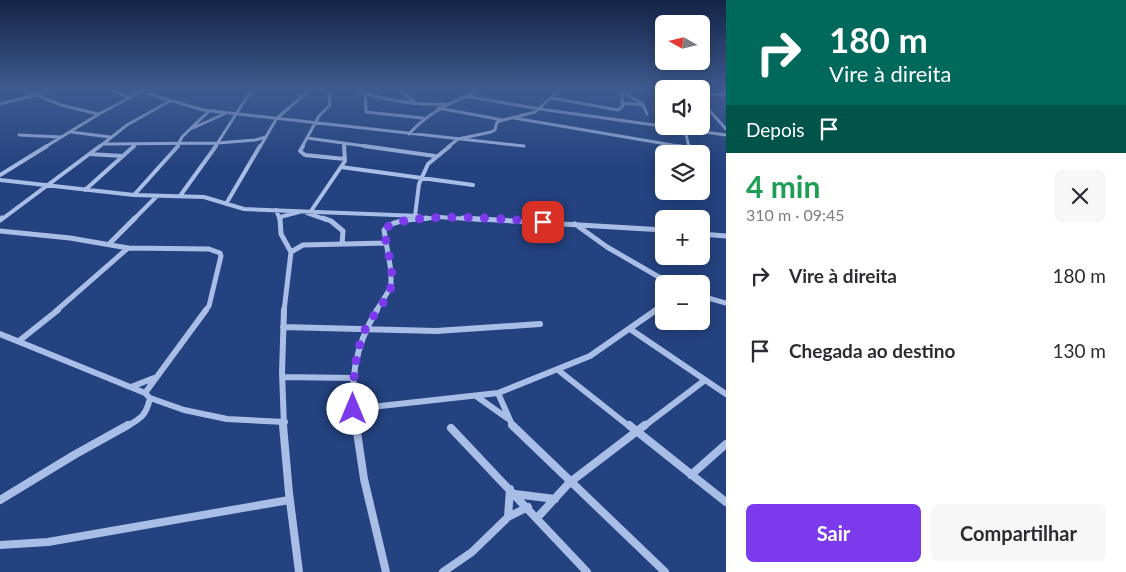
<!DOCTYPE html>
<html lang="pt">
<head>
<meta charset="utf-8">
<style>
	body { margin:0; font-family:Lato,sans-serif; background:#f7f7f7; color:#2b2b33; height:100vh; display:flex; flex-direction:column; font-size:19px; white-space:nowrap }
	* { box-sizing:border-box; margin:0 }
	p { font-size:16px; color:#7c7c81 }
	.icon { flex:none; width:28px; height:28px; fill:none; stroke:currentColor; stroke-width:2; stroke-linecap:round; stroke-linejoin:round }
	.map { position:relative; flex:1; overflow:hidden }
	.details { display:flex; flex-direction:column; background:#fff; width:400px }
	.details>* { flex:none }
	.guide { background:#00695c; color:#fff; overflow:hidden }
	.needle { width:32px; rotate:278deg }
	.buttons { position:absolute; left:655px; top:15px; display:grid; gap:10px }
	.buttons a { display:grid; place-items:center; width:55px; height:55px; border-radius:8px; background:#fff; box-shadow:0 2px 12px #0003; font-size:25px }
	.pin { position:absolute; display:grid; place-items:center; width:42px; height:42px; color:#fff; margin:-21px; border-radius:10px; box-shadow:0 2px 8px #0006 }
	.me { position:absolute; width:55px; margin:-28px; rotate:0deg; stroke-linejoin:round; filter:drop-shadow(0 0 4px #0008) }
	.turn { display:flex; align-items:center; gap:18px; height:105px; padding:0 20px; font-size:22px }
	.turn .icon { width:65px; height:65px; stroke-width:2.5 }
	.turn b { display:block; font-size:35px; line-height:42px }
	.then { display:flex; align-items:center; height:48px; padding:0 20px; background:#0003; gap:10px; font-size:19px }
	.round { display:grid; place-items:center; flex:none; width:52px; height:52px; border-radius:8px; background:#f7f7f7 }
	.summary { display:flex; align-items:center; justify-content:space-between; height:85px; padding:0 20px }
	h1 { font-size:30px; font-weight:700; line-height:38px; color:#1e9e55 }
	.primary-button { display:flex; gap:10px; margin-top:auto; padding:10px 20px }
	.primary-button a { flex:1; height:58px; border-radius:8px; background:#7c3aed; color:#fff; font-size:20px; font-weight:700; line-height:58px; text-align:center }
	.primary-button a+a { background:#f7f7f7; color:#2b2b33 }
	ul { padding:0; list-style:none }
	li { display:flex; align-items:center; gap:15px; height:75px; padding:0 20px }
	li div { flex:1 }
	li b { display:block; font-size:19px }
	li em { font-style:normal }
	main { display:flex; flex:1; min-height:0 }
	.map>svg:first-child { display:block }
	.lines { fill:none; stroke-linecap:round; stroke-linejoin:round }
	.street-far4 { stroke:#a9bee6; stroke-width:3 }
	.street-far3 { stroke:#a9bee6; stroke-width:4 }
	.street-far2 { stroke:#a9bee6; stroke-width:5 }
	.street-far1 { stroke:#a9bee6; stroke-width:6 }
	.street { stroke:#a9bee6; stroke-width:8 }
	.route { stroke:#7c3aed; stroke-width:9; stroke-dasharray:0 16.2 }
</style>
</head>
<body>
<main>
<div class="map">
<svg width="726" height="572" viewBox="0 0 726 572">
	<rect width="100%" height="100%" fill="#24427f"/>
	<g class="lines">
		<!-- street-far4 -->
		<path class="street-far4" d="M22 89 61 105 98 114
			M109 89 130 98
			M132 89 203 110 524 146
			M351 89C381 99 413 106 445 104
			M365 89 366 112 423 118
			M398 89 415 102
			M632 89 664 93
			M623 93 642 103 647 114
			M701 94 726 95
			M464 96 540 109 726 135
			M552 98 618 110 623 106 621 89
			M701 101 726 129
			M622 103 643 105
			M0 104 59 89
			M438 108 503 120 535 112 561 89
			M514 118 684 147
			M193 128 224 114
			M685 130 689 147
			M71 132 110 137
			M409 134C430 110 456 100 485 89
			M19 135 61 137
			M307 138 372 147
			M103 144 218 143 255 140 266 137
			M344 144 345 147
			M45 147 99 114 142 91
			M99 147 127 125 170 101
			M133 147 135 145
			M177 147 182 137 209 111
			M215 147 247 97 255 89
			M260 147 277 118 311 89
			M302 147 319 116 330 105 329 93 318 89
			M448 147 458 139 491 132 495 130 497 122 503 120"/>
		<!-- street-far3 -->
		<path class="street-far3" d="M303 146 300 151 305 155 345 159
			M364 146 435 156
			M677 146 689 148V146
			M90 154 122 156
			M341 167 473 185
			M0 175 47 146
			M0 180 134 195 204 197 244 209 419 216
			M85 190 134 146
			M134 195 178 146
			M180 196 216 146
			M226 204 260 146
			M276 210 280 220
			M311 211 345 161 344 146
			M307 213 327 220
			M415 216 419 184 428 164 450 146
			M280 217 299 212
			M1 220 100 146
			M133 220 157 196
			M417 220 439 217 484 220"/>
		<!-- street-far2 -->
		<path class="street-far2" d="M280 218 281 234 291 252
			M323 218 331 221 343 231 342 244
			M463 218 664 230
			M0 220 2 218
			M575 224 607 247 671 284
			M0 231 70 238 128 248 209 249 220 253 221 256 209 306 205 311
			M701 234 726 236
			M109 244 135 218
			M701 296 726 303
			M56 311 128 248
			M284 311 291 252 303 245 386 243
			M376 311 391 287V271L384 230C393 219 414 220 427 218
			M654 311 664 304"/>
		<!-- street-far1 -->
		<path class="street-far1" d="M283 327 436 331 540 324
			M630 329 726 394
			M0 334 145 393 150 398C146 416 141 418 126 427
			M19 341 58 310
			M558 370 630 427
			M283 377 353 378
			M131 387 154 378
			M145 393 206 310
			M498 393 513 427
			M476 396 507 418
			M150 398 184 410 227 419 285 422
			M353 409 498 393 590 356 656 310
			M284 427 282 372 284 310
			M356 427C349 384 354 347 377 310
			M643 427 705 380"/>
		<!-- street -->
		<path class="street" d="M283 425 289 493 299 572
			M356 425 364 479 386 572
			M512 425 665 572
			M629 425 726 502
			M451 428 587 572
			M691 475 726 444
			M515 494 555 499
			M0 500 74 455 128 425
			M508 517 510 489
			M537 518 569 483 645 425
			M0 545 48 542 289 500
			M443 572 472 552 508 517 528 507"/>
	</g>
	<!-- sky -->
	<linearGradient id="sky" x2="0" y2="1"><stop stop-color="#142446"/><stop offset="0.53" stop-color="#3f5a90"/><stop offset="1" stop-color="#3f5a90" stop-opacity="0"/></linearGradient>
	<rect width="726" height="169" fill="url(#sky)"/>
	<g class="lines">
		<!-- route -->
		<path class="route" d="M353 409C353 382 354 355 365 330 372 315 386 303 391 287 395 274 386 245 384 230 401 209 514 220 543 222"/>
	</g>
</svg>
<div class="buttons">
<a><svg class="needle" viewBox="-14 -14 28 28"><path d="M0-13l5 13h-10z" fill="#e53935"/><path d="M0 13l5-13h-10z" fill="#7c7c81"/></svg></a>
<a><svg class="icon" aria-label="sound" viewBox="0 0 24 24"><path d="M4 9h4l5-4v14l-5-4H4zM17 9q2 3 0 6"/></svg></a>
<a><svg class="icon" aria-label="layers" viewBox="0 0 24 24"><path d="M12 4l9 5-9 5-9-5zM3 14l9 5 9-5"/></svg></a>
<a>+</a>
<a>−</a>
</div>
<div class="pin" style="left:543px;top:222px;background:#d93025"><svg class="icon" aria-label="arrive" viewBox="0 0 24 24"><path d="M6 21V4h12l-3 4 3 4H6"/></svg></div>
<svg class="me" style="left:353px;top:409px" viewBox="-20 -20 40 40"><circle r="19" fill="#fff"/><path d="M0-13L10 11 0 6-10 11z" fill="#7c3aed"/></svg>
</div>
<section class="details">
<div class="guide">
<div class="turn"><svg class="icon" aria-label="right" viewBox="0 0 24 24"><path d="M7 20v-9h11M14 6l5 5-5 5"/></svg><div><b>180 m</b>Vire à direita</div></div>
<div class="then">Depois<svg class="icon" aria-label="arrive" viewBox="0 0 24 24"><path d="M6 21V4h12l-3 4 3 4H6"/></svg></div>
</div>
<div class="summary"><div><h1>4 min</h1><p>310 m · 09:45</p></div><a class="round"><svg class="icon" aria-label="close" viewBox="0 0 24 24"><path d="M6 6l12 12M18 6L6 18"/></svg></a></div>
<ul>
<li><svg class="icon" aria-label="right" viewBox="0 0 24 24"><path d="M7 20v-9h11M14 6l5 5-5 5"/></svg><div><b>Vire à direita</b></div><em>180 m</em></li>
<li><svg class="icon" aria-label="arrive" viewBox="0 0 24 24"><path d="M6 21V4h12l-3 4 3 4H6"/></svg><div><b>Chegada ao destino</b></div><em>130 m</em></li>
</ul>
<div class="primary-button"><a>Sair</a><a>Compartilhar</a></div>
</section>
</main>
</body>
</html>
